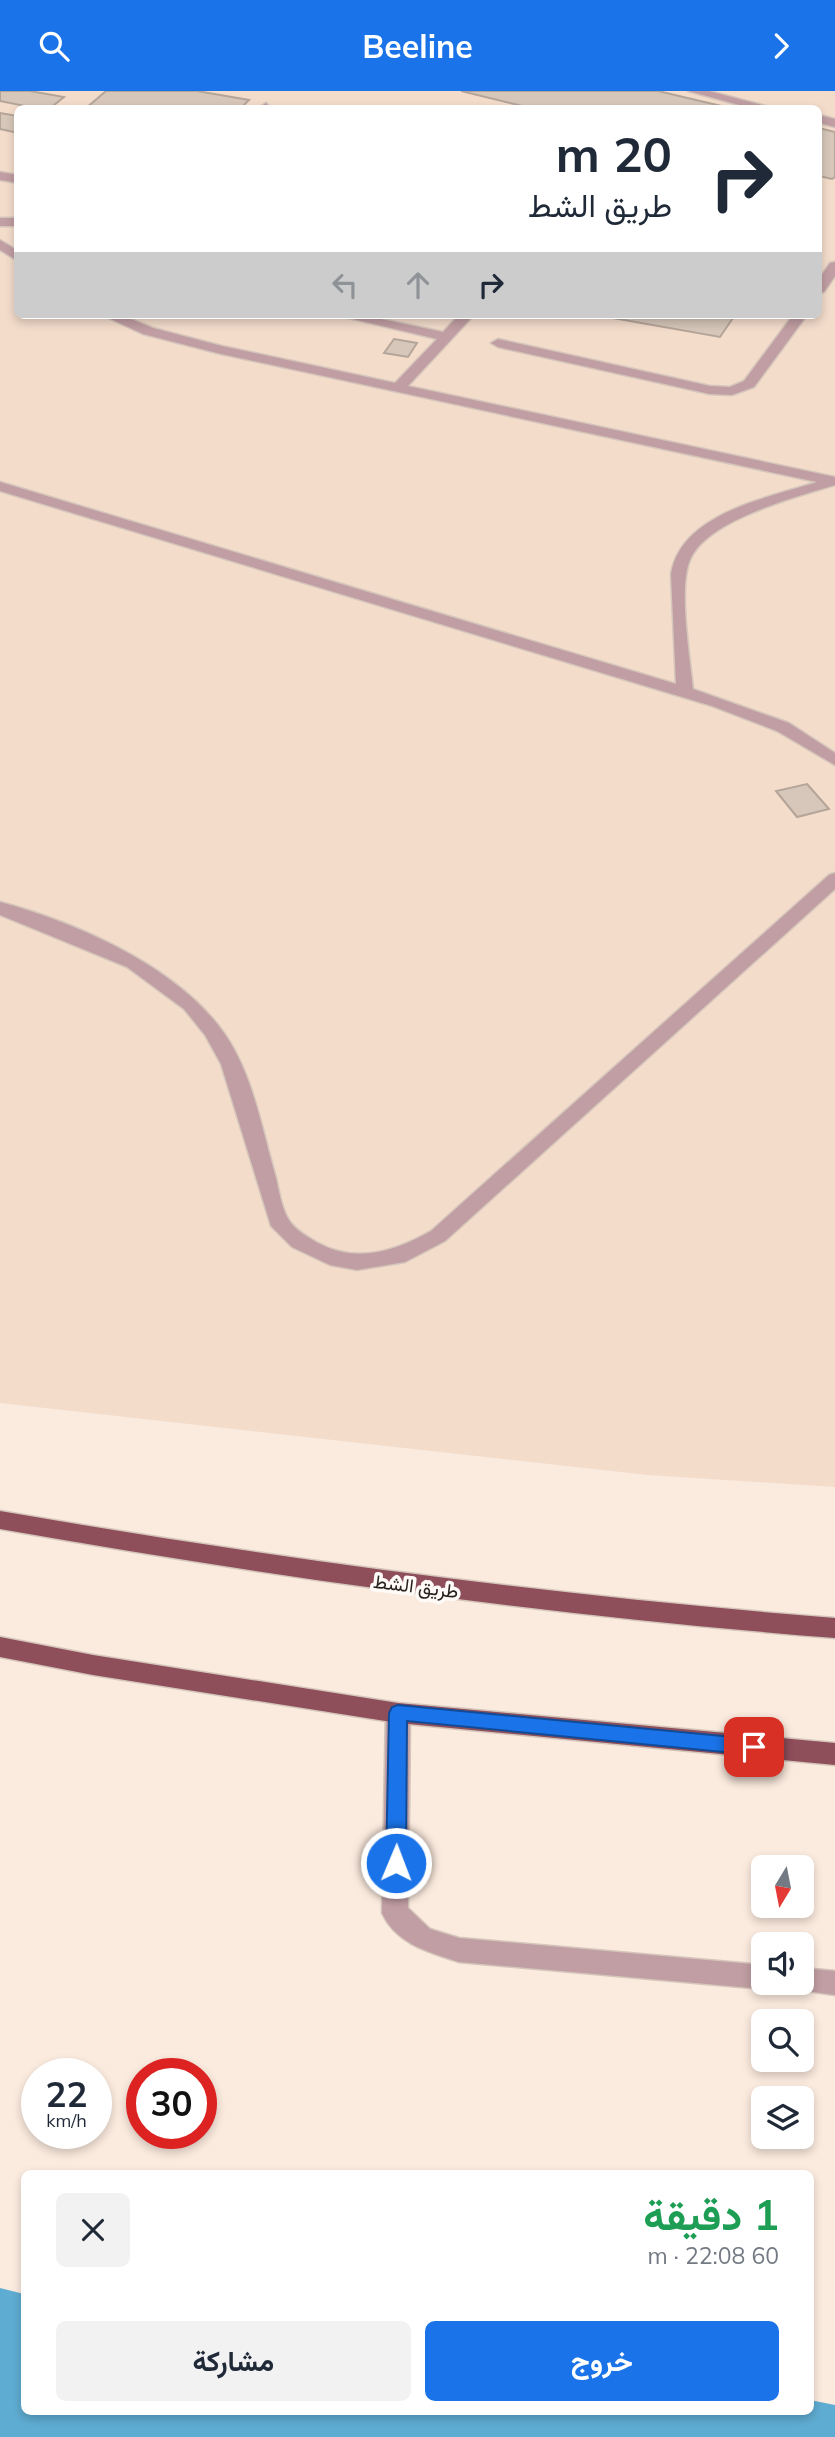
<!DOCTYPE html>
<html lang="ar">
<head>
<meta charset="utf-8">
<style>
	body { margin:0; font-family:Mulish,Vazirmatn,sans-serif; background:#f2f2f3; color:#1f2937; direction:rtl; height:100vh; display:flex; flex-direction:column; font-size:26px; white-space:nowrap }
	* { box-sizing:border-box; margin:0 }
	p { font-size:23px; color:#747a83 }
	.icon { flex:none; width:38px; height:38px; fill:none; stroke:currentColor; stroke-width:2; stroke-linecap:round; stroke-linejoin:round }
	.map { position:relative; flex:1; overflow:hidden; direction:ltr }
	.panel { position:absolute; left:21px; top:2079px; width:793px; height:245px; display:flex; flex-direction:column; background:#fff; border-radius:10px; box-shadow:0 4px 10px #0003; direction:rtl }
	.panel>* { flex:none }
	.banner { position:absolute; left:14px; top:14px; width:808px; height:214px; border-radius:10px; box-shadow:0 4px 10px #0003; direction:rtl; background:#fff; color:#1f2937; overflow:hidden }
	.needle { width:46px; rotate:190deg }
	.controls { position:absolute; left:751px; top:1764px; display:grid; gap:14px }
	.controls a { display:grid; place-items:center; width:63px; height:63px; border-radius:10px; background:#fff; box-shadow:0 4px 10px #0003; font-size:35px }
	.speed { position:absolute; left:21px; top:1967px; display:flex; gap:14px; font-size:35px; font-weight:700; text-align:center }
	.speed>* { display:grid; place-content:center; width:91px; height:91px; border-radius:50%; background:#fff; box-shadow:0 4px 10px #0003; line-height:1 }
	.speed small { font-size:18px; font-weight:400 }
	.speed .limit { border:10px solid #d22; background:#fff; color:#111 }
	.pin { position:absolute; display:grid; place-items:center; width:60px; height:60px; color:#fff; margin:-30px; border-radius:14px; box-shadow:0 4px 10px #0006 }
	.me { position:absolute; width:77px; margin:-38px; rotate:1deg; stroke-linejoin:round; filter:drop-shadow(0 0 5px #0008) }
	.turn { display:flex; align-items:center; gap:24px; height:147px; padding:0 35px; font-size:32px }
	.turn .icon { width:91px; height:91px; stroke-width:2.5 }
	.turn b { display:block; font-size:49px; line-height:60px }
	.lanes { display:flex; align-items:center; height:66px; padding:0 35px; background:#0003; justify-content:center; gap:35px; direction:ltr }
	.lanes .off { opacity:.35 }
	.round { display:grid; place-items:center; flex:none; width:74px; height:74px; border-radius:10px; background:#f2f2f3 }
	.head { display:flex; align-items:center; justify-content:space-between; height:119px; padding:0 35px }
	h1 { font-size:42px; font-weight:700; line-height:52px; color:#1e9e55 }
	.button { display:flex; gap:14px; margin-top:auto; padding:14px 35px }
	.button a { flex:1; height:80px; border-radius:10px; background:#1a73e8; color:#fff; font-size:28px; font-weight:700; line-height:80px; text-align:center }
	.button a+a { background:#f2f2f3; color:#1f2937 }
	header { display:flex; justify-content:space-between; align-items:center; height:91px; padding:0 35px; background:#1a73e8; color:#fff; font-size:32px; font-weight:700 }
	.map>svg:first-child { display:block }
	.built { fill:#f4dccb; fill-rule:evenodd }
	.water { fill:#5facd2 }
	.building { fill:#d7c7ba; stroke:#b5a599; stroke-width:2 }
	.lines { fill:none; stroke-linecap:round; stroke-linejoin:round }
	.service-casing { stroke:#d5c6bb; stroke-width:3 }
	.minor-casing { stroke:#d5c6bb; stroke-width:3 }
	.trunk-casing { stroke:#d5c6bb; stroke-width:3 }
	.service { fill:#c19ea3; fill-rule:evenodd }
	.minor { fill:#c19ea3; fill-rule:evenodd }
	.trunk { fill:#8e4e5a; fill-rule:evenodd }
	.route { fill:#1a73e8; stroke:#114b97; stroke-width:2 }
	.labels { text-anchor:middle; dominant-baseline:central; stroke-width:7; stroke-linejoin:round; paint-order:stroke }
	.street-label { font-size:19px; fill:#28221e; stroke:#fefaf8 }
</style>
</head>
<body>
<header><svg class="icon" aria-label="forward" viewBox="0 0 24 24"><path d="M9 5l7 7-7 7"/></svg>Beeline<svg class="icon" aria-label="search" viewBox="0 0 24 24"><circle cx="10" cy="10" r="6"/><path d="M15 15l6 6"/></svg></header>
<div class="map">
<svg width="835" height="2346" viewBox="0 0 835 2346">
	<rect width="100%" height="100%" fill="#fbeade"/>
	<!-- built -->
	<path class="built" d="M0 0H835V1396L648 1384 0 1312ZM18 18H819V224H18Z"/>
	<!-- water -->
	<path class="water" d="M0 2197 24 2203V2320H810V2309L835 2314V2346H0Z"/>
	<!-- building -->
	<path class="building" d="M0 0H30L64 6 49 18H40L0 10Z
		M106 0H197L249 9 240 18H85Z
		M461 0H658L734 18H534Z
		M0 22 18 25V42L0 38Z
		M819 37 835 41V86L832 88 819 85Z
		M596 224H735L720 246Z
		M394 248 417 252 408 266 384 262Z
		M807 693 829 718 797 726 776 700Z"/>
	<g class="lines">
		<!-- service casing -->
		<g class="service-casing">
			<path id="service" d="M688 0H709L777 18H754Z
				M266 12 271 18H258Z
				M819 24 835 28V36L819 32Z
				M0 81 18 84V92L0 89Z
				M0 127H18V135H0Z
				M0 149 18 160V170L0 159Z
				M835 171V185L824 201 819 202V188L830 172Z
				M102 224H121L153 237 222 255 395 292 437 248 336 224H362L443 241 459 224H474L408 295 835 386V394C796 406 706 429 690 469 678 497 690 567 693 598L789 632 835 662V674L777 640 712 615 0 400V391L676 593 671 483C681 422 768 407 817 391L221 263 143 243Z
				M793 224H807L754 296 732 304 710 303 498 256 491 252 498 248 710 295 730 296 744 290Z
				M835 782V798L445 1150 405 1171 357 1179 330 1174 292 1156 271 1135 221 973 205 944 184 918 127 876 0 824V811C75 831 170 873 218 934 252 976 261 1036 276 1087 279 1100 282 1121 291 1132 297 1140 308 1146 316 1151 355 1173 394 1161 431 1140L829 784Z"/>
		</g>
		<!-- minor casing -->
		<g class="minor-casing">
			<path id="minor" d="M398 1612 407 1615 410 1622 408 1817 430 1838 459 1847 763 1874V1892H774L772 1895 763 1898 459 1871C429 1861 396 1853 382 1822L386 1622 389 1615Z
				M802 1877 835 1880V1904L793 1898 790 1892H802Z"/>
		</g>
		<!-- trunk casing -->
		<g class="trunk-casing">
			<path id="trunk" d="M0 1420C277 1468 555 1505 835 1527V1547C555 1525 277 1487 0 1438Z
				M0 1546 93 1564 398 1612 835 1652V1674L398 1632 93 1584 0 1566Z"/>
		</g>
		<!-- service -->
		<use href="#service" class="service"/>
		<!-- minor -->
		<use href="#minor" class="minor"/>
		<!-- trunk -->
		<use href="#trunk" class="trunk"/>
	</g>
	<!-- route -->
	<path class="route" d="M398 1614 754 1648 761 1651 764 1656 761 1662 754 1664 407 1630 406 1772 403 1778 396 1781 389 1778 386 1772 389 1622 392 1616Z"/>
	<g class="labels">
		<!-- street labels -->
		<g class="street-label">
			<text transform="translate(416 1495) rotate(7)">طريق الشط</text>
		</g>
	</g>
</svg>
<div class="controls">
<a><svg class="needle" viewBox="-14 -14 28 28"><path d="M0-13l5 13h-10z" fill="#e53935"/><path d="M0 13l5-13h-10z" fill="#747a83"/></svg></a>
<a><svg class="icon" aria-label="sound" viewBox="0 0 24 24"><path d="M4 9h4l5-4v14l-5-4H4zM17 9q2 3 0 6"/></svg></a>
<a><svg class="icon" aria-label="search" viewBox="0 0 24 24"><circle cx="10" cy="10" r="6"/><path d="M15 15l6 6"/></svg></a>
<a><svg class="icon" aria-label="layers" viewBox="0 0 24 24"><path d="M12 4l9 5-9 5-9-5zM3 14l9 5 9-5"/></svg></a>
</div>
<div class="speed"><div>22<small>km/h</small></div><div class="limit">30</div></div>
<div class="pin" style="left:754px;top:1656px;background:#d93025"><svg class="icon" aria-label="arrive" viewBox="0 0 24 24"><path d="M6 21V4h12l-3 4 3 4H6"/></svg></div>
<svg class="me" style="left:396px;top:1772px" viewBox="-20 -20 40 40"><circle r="17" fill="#1a73e8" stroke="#fff" stroke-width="3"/><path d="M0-11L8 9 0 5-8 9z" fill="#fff"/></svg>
<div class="banner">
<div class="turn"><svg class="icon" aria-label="right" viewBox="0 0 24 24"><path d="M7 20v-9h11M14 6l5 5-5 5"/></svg><div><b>20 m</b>طريق الشط</div></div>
<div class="lanes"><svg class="icon off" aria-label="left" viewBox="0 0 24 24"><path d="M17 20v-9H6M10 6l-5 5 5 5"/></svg><svg class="icon off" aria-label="ahead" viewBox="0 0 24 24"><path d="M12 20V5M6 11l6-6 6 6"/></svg><svg class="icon" aria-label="right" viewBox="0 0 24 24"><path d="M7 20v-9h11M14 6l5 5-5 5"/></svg></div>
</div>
<section class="panel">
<div class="head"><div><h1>1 دقيقة</h1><p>60 m · 22:08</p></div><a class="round"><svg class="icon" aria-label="close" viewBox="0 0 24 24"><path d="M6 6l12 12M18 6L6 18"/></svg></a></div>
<div class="button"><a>خروج</a><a>مشاركة</a></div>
</section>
</div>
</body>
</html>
